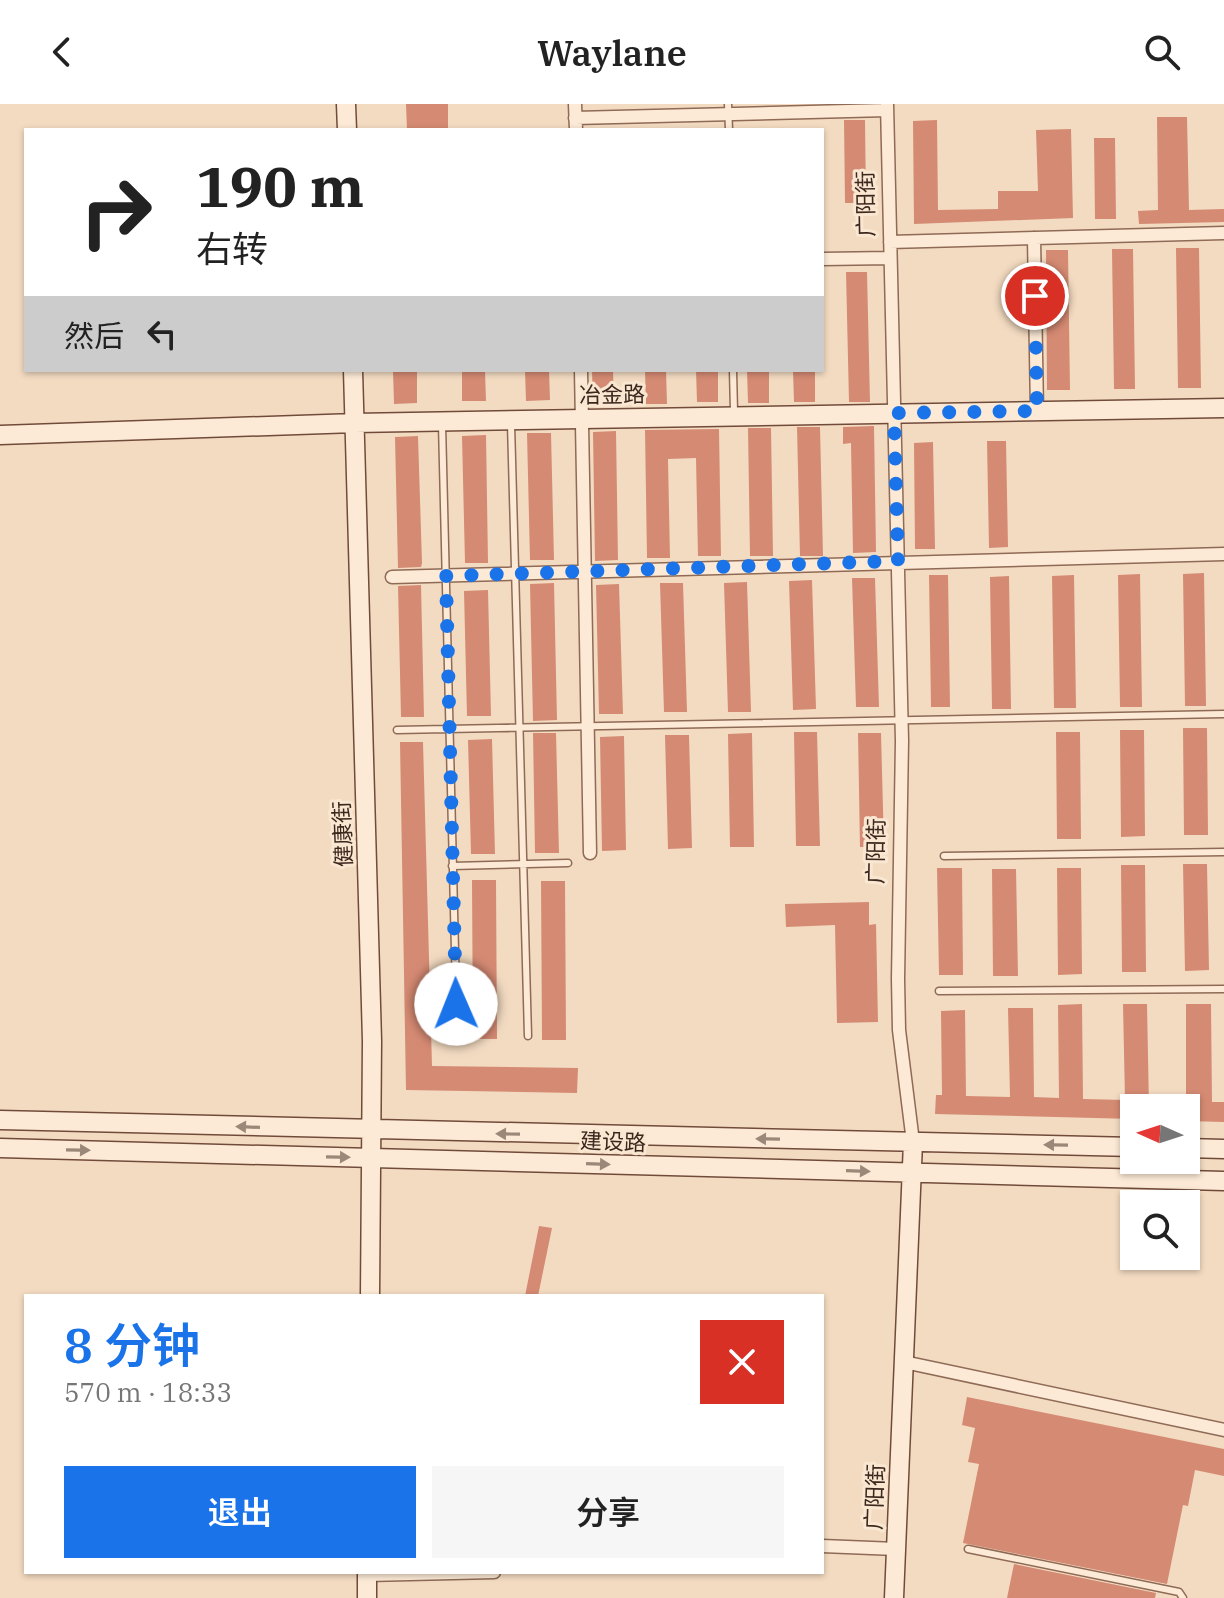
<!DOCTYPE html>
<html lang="zh">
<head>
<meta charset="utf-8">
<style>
	body { margin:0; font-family:"IBM Plex Serif","Noto Sans SC",serif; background:#f6f6f6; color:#222; height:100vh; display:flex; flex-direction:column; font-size:30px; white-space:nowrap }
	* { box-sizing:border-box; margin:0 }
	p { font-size:26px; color:#767676 }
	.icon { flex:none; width:44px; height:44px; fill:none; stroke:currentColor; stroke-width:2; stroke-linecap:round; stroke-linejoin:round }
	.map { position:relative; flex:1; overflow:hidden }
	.drawer { position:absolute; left:24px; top:1190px; width:800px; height:280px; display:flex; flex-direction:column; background:#fff; border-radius:0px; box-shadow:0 2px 6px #0004 }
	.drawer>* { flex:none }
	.guide { position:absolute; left:24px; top:24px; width:800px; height:244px; border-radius:0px; box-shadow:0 2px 6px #0004; background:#fff; color:#222; overflow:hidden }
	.needle { width:52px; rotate:273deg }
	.tools { position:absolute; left:1120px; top:990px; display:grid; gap:16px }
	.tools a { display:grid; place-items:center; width:80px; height:80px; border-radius:0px; background:#fff; box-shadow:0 2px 6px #0004; font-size:40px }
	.pin { position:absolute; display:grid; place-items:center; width:68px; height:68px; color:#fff; margin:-34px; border:4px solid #fff; border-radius:50%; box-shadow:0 2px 8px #0007 }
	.me { position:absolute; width:88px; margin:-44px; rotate:359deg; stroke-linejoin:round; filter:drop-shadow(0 0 6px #0008) }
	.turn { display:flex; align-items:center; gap:28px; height:168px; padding:0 40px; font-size:36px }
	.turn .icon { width:104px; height:104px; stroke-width:2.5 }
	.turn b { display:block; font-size:56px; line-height:68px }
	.then { display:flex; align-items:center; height:76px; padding:0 40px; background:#0003; gap:16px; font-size:30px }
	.round { display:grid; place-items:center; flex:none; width:84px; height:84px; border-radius:0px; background:#f6f6f6 }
	.summary { display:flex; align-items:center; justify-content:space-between; height:136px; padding:0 40px }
	h1 { font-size:48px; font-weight:600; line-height:60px; color:#1a73e8 }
	.button { display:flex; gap:16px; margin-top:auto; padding:16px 40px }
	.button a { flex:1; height:92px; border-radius:0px; background:#1a73e8; color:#fff; font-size:32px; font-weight:600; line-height:92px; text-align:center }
	.button a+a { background:#f6f6f6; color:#222 }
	header { display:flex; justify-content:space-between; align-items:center; height:104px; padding:0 40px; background:#fff; font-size:36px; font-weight:600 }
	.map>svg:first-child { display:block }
	.building { fill:#d58a73 }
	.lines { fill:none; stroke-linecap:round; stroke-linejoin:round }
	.lane-casing { stroke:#8f6a56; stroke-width:9 }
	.street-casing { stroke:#8f6a56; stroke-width:15 }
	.secondary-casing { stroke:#714b3a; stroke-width:21 }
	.lane { stroke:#fcead6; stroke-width:6 }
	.street { stroke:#fcead6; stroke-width:12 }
	.secondary { stroke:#fcead6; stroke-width:18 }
	.oneway { fill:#9c8879 }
	.route { stroke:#1a73e8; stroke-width:14; stroke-dasharray:0 25.2 }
	.labels { text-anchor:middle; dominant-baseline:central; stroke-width:6; stroke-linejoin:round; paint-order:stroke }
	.street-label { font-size:22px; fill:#3d261c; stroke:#f9e7d2 }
</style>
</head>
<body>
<header><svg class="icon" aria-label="back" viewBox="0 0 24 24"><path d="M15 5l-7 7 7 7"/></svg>Waylane<svg class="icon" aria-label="search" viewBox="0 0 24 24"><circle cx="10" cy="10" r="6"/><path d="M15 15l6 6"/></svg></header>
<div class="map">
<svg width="1224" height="1494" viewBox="0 0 1224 1494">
	<rect width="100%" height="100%" fill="#f3dbc1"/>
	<!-- building -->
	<path class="building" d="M406 0H448V26H407Z
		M1157 13H1187L1189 106 1224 105V118L1139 120 1138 107 1158 106Z
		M844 16H865L866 99H845Z
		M937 16 938 106 998 105V87H1038L1036 26 1071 25 1073 114 914 120 913 17Z
		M1094 34H1115L1116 115H1095Z
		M1176 144H1199L1201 284H1178Z
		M1112 145H1133L1135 285H1114Z
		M1046 146H1068L1070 286H1047Z
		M846 168H867L870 298H849Z
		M393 266H417V299L394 300Z
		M462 266H485L486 297H462Z
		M525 266H549L550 296 526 297Z
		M592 266H613L614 302H593Z
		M645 266H666L667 300H646Z
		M696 266H718V298H697Z
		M747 266H769V299H748Z
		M793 266H815V298H794Z
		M874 322 876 448 853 449 851 339 843 340V323Z
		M797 323H820L823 452H800Z
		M748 324H771L773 452H750Z
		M719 325 721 452H698L696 354 668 355 670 454H647L645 326Z
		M616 327 618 456 595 457 593 328Z
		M527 329H551L554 456H530Z
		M486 331 488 459H465L462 332Z
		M418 332 422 459 421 463 398 464 395 333Z
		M987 337H1006L1008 443 989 444Z
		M933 338 935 445H915L914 339Z
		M1204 469 1206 602H1185L1183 470Z
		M1140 470 1142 603H1120L1118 471Z
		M929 471H948L950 603H931Z
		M1074 471 1076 604H1054L1052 472Z
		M1009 472 1011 605H992L990 473Z
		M852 474H875L879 603H856Z
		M812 476 816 605 793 606 789 477Z
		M747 478 751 608H728L724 479Z
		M554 479 557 616 533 617 530 480Z
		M660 479H683L687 608H664Z
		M619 480 623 610H599L596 481Z
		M421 481 424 613H401L398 482Z
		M488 486 491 612H467L464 487Z
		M1183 624H1207L1208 731H1184Z
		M1120 626H1144L1145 732 1121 733Z
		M794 628H817L820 742H796Z
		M1056 628H1080L1081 735H1057Z
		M533 629H556L559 749H535Z
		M752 629 754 743H730L728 630Z
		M858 629H881L884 743H860Z
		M665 631H689L692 744 668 745Z
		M624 632 626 746 602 747 600 633Z
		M492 635 495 750H471L468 636Z
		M400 638H423L432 962 578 964 577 989 406 986Z
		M1183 760H1207L1209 866 1185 867Z
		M1121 761H1145L1146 868H1122Z
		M937 764H962L963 871H939Z
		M1057 764H1081L1082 870 1058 871Z
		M992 765H1016L1018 872H993Z
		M472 776H496L497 935H473Z
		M541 777H565L566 936H542Z
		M869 798V821L876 820 878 918 837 919 835 821 786 823 785 800Z
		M1082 900 1083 995 1125 996 1123 900H1147L1149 1004H1134V1015L935 1010 936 991H942L941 907 965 906 966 992 1010 993 1008 904H1033L1034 993 1059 994 1058 901Z
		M1186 900H1211L1212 998H1224V1018L1186 1017Z
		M539 1122 552 1124 538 1192H525Z
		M967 1293 1224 1345V1372L1195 1366 1188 1402 1183 1401 1167 1480 963 1439 979 1360 968 1358 975 1324 962 1321Z
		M1014 1460 1156 1489 1155 1494H1007Z"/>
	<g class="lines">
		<!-- lane casing -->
		<g class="lane-casing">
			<path id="lane" d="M728 0 729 26
				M733 266 734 308
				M442 320 457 928
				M511 320 528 932
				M397 626 1224 610
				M944 752 1224 748
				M452 762 568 759
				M939 887 1224 885
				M968 1445 1179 1488 1183 1494"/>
		</g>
		<!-- street casing -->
		<g class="street-casing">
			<path id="street" d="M575 0 576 26
				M887 0 902 637 898 875 899 926 913 1038
				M575 14 887 6
				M1034 134 1037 307
				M890 138 1224 129
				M822 155 890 154
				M581 266 590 749
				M392 473 1224 450
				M904 1258 1224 1326
				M822 1442 896 1445
				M367 1471 494 1468"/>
		</g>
		<!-- secondary casing -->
		<g class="secondary-casing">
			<path id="secondary" d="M346 0 347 26
				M353 266 372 937 370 1192
				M0 331 355 319 1224 304
				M0 1016 1134 1043
				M0 1044 1224 1077
				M1186 1044 1224 1045
				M367 1494V1468
				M894 1494 913 1038"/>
		</g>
		<!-- lane -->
		<use href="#lane" class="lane"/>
		<!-- street -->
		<use href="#street" class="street"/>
		<!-- secondary -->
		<use href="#secondary" class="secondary"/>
	</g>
	<!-- one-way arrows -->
	<defs><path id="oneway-solid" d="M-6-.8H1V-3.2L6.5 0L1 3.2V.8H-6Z" transform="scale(2)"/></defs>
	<g class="oneway">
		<use href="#oneway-solid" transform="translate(248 1023) rotate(-178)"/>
		<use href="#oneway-solid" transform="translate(508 1030) rotate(-179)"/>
		<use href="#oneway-solid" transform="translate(768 1035) rotate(-179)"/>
		<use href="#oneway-solid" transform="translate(1056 1041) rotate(-179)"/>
		<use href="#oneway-solid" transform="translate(78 1046) rotate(1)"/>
		<use href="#oneway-solid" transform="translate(338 1053) rotate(1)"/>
		<use href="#oneway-solid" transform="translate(598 1060) rotate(2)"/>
		<use href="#oneway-solid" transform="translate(858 1067) rotate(2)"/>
	</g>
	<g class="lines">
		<!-- route -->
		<path class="route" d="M456 900 446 472 898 457 894 309 1037 307 1035 192"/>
	</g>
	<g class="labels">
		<!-- street labels -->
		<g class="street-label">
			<text transform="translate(865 100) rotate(-91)">广阳街</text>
			<text transform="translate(612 290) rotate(-1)">冶金路</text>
			<text transform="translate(342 730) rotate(-92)">健康街</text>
			<text transform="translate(875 747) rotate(-89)">广阳街</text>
			<text transform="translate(613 1037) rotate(2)">建设路</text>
			<text transform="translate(874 1393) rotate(-88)">广阳街</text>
		</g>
	</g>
</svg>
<div class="tools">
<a><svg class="needle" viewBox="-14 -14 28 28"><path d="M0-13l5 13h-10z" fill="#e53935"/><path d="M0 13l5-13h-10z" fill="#767676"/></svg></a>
<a><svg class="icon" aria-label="search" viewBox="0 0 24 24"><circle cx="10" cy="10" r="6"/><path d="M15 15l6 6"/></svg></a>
</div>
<div class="pin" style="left:1035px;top:192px;background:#d93025"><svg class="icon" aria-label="arrive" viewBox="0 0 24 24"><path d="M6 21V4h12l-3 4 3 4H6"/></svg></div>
<svg class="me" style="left:456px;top:900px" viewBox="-20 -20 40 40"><circle r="19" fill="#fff"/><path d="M0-13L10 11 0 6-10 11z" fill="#1a73e8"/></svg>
<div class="guide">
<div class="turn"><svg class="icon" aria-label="right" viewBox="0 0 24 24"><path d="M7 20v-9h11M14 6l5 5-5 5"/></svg><div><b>190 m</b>右转</div></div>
<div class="then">然后<svg class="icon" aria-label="left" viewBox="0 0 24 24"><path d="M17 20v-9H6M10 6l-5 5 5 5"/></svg></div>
</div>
<section class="drawer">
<div class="summary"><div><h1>8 分钟</h1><p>570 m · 18:33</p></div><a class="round" style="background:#d93025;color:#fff"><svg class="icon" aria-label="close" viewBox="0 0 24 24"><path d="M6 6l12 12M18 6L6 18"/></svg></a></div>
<div class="button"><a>退出</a><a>分享</a></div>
</section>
</div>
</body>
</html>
